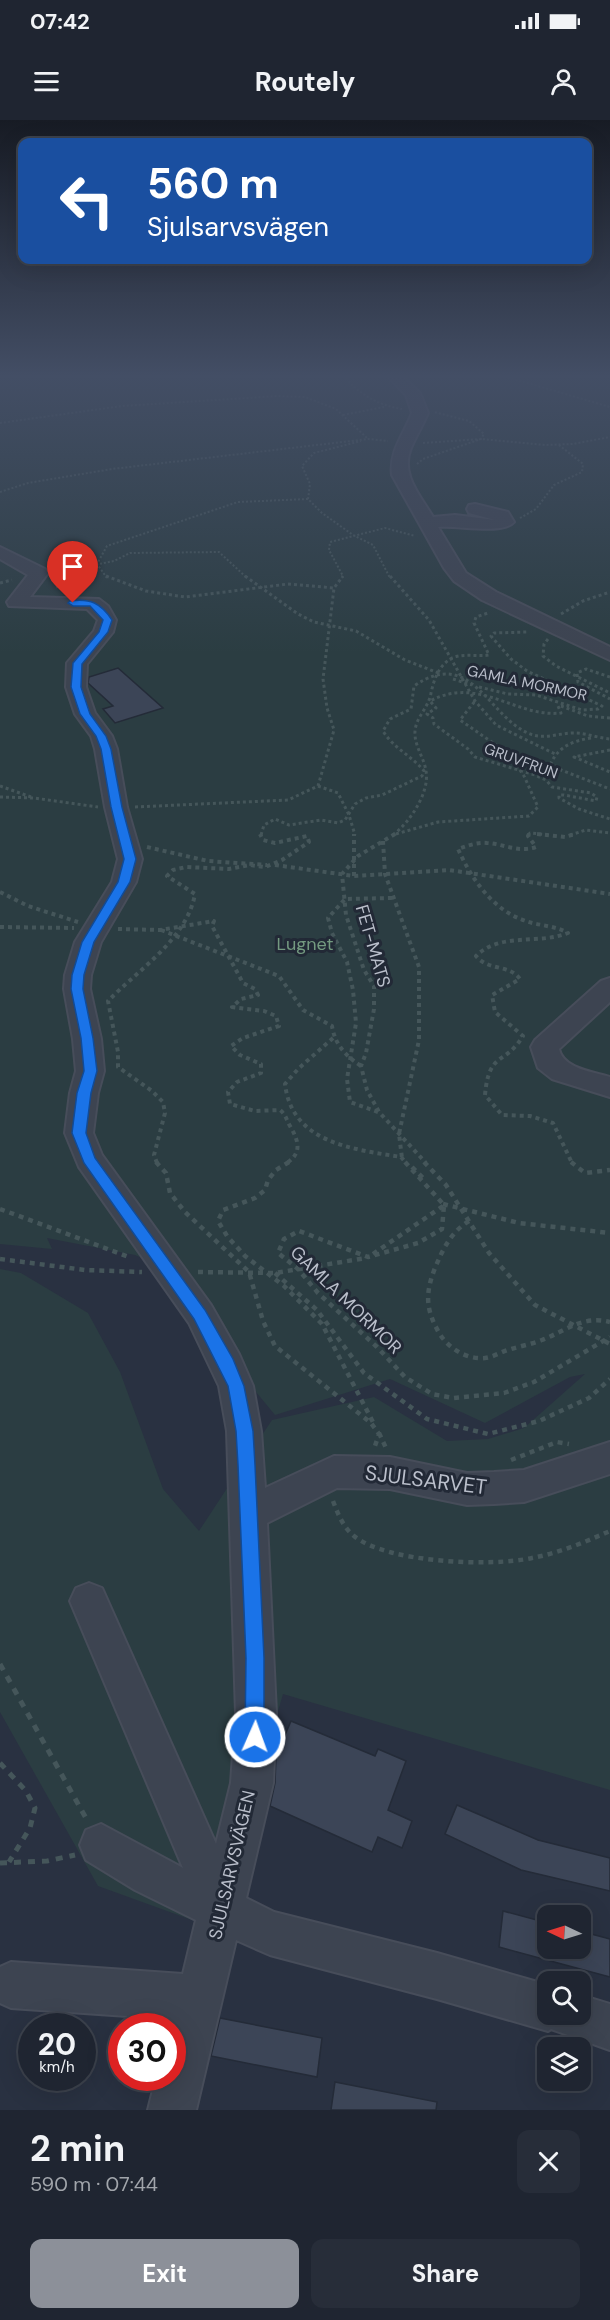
<!DOCTYPE html>
<html lang="en">
<head>
<meta charset="utf-8">
<style>
	body { margin:0; font-family:"DM Sans",sans-serif; background:#272d39; color:#f1f3f6; height:100vh; display:flex; flex-direction:column; font-size:22px; white-space:nowrap }
	* { box-sizing:border-box; margin:0 }
	p { font-size:20px; color:#a1a5ab }
	.icon { flex:none; width:33px; height:33px; fill:none; stroke:currentColor; stroke-width:2; stroke-linecap:round; stroke-linejoin:round }
	.map { position:relative; height:1990px; overflow:hidden }
	.details { display:flex; flex-direction:column; background:#1f2531; flex:1 }
	.details>* { flex:none }
	.banner { position:absolute; left:18px; top:18px; width:574px; height:126px; border-radius:12px; box-shadow:0 6px 24px #0002,0 0 0 2px #3c424d; background:#1a4fa0; color:#fff; overflow:hidden }
	.needle { width:39px; rotate:274deg }
	.tools { position:absolute; left:537px; top:1785px; display:grid; gap:12px }
	.tools a { display:grid; place-items:center; width:54px; height:54px; border-radius:12px; background:#1f2531; box-shadow:0 6px 24px #0002,0 0 0 2px #3c424d; font-size:30px }
	.speed { position:absolute; left:18px; top:1893px; display:flex; gap:12px; font-size:30px; font-weight:700; text-align:center }
	.speed>* { display:grid; place-content:center; width:78px; height:78px; border-radius:50%; background:#1f2531; box-shadow:0 6px 24px #0002,0 0 0 2px #3c424d; line-height:1 }
	.speed small { font-size:15px; font-weight:400 }
	.speed .limit { border:9px solid #d22; background:#fff; color:#111 }
	.pin { position:absolute; display:grid; place-items:center; width:51px; height:51px; color:#fff; margin:-62px -26px; border-radius:50% 50% 50% 0; rotate:-45deg; box-shadow:0 0 6px #0007 }
	.pin .icon { rotate:45deg }
	.me { position:absolute; width:66px; margin:-33px; rotate:2deg; stroke-linejoin:round; filter:drop-shadow(0 0 4px #0008) }
	.turn { display:flex; align-items:center; gap:21px; height:126px; padding:0 30px; font-size:27px }
	.turn .icon { width:78px; height:78px; stroke-width:2.5 }
	.turn b { display:block; font-size:42px; line-height:51px }
	.round { display:grid; place-items:center; flex:none; width:63px; height:63px; border-radius:12px; background:#272d39 }
	.head { display:flex; align-items:center; justify-content:space-between; height:102px; padding:0 30px }
	h1 { font-size:36px; font-weight:700; line-height:45px }
	.primary-button { display:flex; gap:12px; margin-top:auto; padding:12px 30px }
	.primary-button a { flex:1; height:69px; border-radius:12px; background:#8c9099; color:#fff; font-size:24px; font-weight:700; line-height:69px; text-align:center }
	.primary-button a+a { background:#272d39; color:#f1f3f6 }
	.status { display:flex; justify-content:space-between; align-items:center; height:42px; padding:0 30px; background:#1f2531; direction:ltr }
	.status svg { height:16px; fill:currentColor }
	header { display:flex; justify-content:space-between; align-items:center; height:78px; padding:0 30px; background:#1f2531; font-size:27px; font-weight:700 }
	.map>svg:first-child { display:block }
	.green { fill:#2b3d42 }
	.building { fill:#3c4557; stroke:#242b38; stroke-width:1.5 }
	.lines { fill:none; stroke-linecap:round; stroke-linejoin:round }
	.minor-casing { stroke:#474d5a; stroke-width:4 }
	.path-far4 { stroke:#45565a; stroke-width:2; stroke-dasharray:2 2; stroke-linecap:butt }
	.path-far3 { stroke:#45565a; stroke-width:3; stroke-dasharray:3 3; stroke-linecap:butt }
	.path-far2 { stroke:#45565a; stroke-width:4; stroke-dasharray:4 4; stroke-linecap:butt }
	.path-far1 { stroke:#45565a; stroke-width:4.5; stroke-dasharray:5 5; stroke-linecap:butt }
	.path { stroke:#45565a; stroke-width:5; stroke-dasharray:7 7; stroke-linecap:butt }
	.minor { fill:#3d4451; fill-rule:evenodd }
	.route { fill:#1a73e8; stroke:#114b97; stroke-width:1.5 }
	.labels { text-anchor:middle; dominant-baseline:central; stroke-width:6; stroke-linejoin:round; paint-order:stroke }
	.far-street-label { font-size:15px; fill:#babfcb; stroke:#222936 }
	.park-label { font-size:18px; fill:#749a80; stroke:#222936 }
	.street-label { font-size:18px; fill:#babfcb; stroke:#222936 }
	.near-street-label { font-size:21px; fill:#babfcb; stroke:#222936 }
</style>
</head>
<body>
<div class="status"><b>07:42</b><svg viewBox="0 0 49 12"><path d="M0 12V9h3v3zM5 12V6h3v6zM10 12V3h3v9zM15 12V0h3v12zM26 1h20v11H26zM47 4h2v5h-2z"/></svg></div>
<header><svg class="icon" aria-label="menu" viewBox="0 0 24 24"><path d="M4 6h16M4 12h16M4 18h16"/></svg>Routely<svg class="icon" aria-label="person" viewBox="0 0 24 24"><circle cx="12" cy="8" r="4"/><path d="M4 21q1-7 8-7t8 7"/></svg></header>
<div class="map">
<svg width="610" height="1990" viewBox="0 0 610 1990">
	<rect width="100%" height="100%" fill="#293141"/>
	<!-- green -->
	<path class="green" d="M0 255H610V1670L283 1574 214 1808 98 1766 0 1592V1149L21 1153 88 1193 120 1252 163 1369 199 1411 272 1300 374 1277 447 1321 488 1319 524 1308 585 1254 570 1257 485 1303 390 1259 275 1295 147 1140 135 1135 47 1118 52 1129 0 1124Z"/>
	<!-- building -->
	<path class="building" d="M118 548 163 588 115 603 103 589 113 586 88 563 89 557Z
		M291 1601 375 1636 378 1629 406 1641 388 1690 412 1701 402 1728 378 1717 372 1732 270 1686 275 1663 276 1636Z
		M457 1685 538 1720 610 1738V1771L521 1750 445 1714Z
		M503 1791 548 1803V1828H580V1811L610 1819V1857L499 1827Z
		M220 1898 322 1918 317 1957 211 1936Z
		M335 1962 437 1982 436 1990H331Z"/>
	<g class="lines">
		<!-- minor casing -->
		<g class="minor-casing">
			<path id="minor" d="M386 255H401L420 273 428 293C423 305 416 316 411 328 400 354 420 375 433 397L455 395 495 400 469 393 467 389 469 385 475 384 508 392 514 402C503 415 457 405 438 407L466 453 496 472 610 527V540L482 480 454 461 444 448 392 355C389 331 404 314 412 293L406 275Z
				M0 427 45 449 48 453 30 477 99 479 108 486 116 500 113 512 87 544 86 567 95 593 112 616 117 629 127 687 142 739 136 762 101 822 91 855 90 869 101 919 104 951 98 973 93 1013 102 1035 211 1185 239 1234 253 1266 261 1311 265 1368 334 1336 390 1337 467 1353 494 1352 524 1350 610 1322V1354L524 1382 494 1384 467 1385 390 1369 337 1368 267 1403 276 1593 273 1663 246 1778 274 1792 437 1833 548 1865V1894H580V1875L610 1884V1930L551 1909 548 1911 437 1879 270 1835 236 1820 196 1990H148L156 1958H172V1906H169L171 1899 11 1888 0 1883V1847L11 1842 183 1854 196 1800 135 1770 86 1740 80 1725 86 1710 101 1704 183 1748 70 1481 76 1468 89 1463 102 1468 216 1724 231 1663 236 1593 227 1311 219 1266 189 1203 79 1047 65 1013 70 973 76 951 73 919 64 869 65 855 75 822 112 762 118 739 105 687 95 629 91 616 75 594 66 567 67 543 94 511 98 500 87 489 9 486 7 482 28 455 0 439Z
				M610 858V882L559 929C563 949 594 952 610 957V977L552 959 538 948 531 927 535 920 601 861Z"/>
		</g>
		<!-- path-far4 -->
		<path class="path-far4" d="M343 255C359 274 377 285 402 289
			M500 255 610 287
			M343 295 384 287
			M0 303 122 286 278 276 305 277 336 289 367 318
			M423 323 481 319 545 325 573 324 610 317
			M417 344 423 339 481 319 484 314 469 301 434 292
			M0 372 28 363 112 349 368 319 388 321
			M308 379 310 364 302 346 314 333 361 321
			M520 398 536 389 554 365 582 352 583 344 559 325
			M72 458 89 446 114 441 130 433 219 432 247 458
			M107 458 97 444 107 426 238 382 308 379 322 393 353 415 373 425 390 458
			M342 458 343 456 329 430 330 422 385 408 415 416"/>
		<!-- path-far3 -->
		<path class="path-far3" d="M106 456 146 471 185 477 288 464 334 468
			M245 456 298 494 314 502 356 511 405 540 441 554
			M390 456 429 500 475 581 496 605 555 634
			M0 463 12 460
			M56 467 68 462 74 456
			M561 494 583 481 610 472
			M548 519 544 524 543 536 556 546 610 573
			M610 557 586 549 577 553 578 562 610 579
			M453 559 472 565
			M479 567 508 574 536 575 582 590 598 589 602 586 527 551 511 539 491 516 494 513 527 512
			M610 598 588 596 561 586H558L561 593C516 598 479 555 430 581L436 588 427 594 433 598 434 604 468 629 475 637 535 655 546 660 552 667 591 673 597 677 596 681 564 675H559V678L579 689 610 699
			M591 618C573 621 559 626 551 643L561 650 610 669
			M610 630 574 637 610 652
			M0 666 31 677
			M318 666 338 673 349 695 355 715
			M0 677 34 678 98 687
			M135 687 288 680 318 666 334 610 327 588 323 559 334 468 343 456
			M396 714 438 702 529 696 538 687 524 656 509 634 460 600 475 581
			M261 715 264 705 275 699 289 705 321 700 338 703 345 700 355 684 366 678 382 675 422 656 424 651C412 636 393 628 383 611L390 599 411 589 414 566C473 525 489 601 533 615 546 619 560 613 574 613 586 613 598 618 610 619
			M393 715C409 703 430 673 426 651 424 637 414 626 415 611 416 597 429 587 431 573 434 559 439 545 452 538 464 533 477 537 489 535L474 503 476 497 488 493
			M528 715 530 713 550 715
			M570 715 586 710 610 713"/>
		<!-- path-far2 -->
		<path class="path-far2" d="M395 714 358 736 342 754 346 795 364 850 374 866V889L366 933 361 946 367 970 379 992 426 1043
			M529 714 528 716 536 727C519 733 504 724 487 723 477 722 467 726 458 729 471 758 492 789 523 800 538 806 554 805 568 813 538 825 500 812 476 836 488 851 509 844 520 859L492 875 495 892 523 916C505 946 489 930 485 975L502 995 530 996 553 1003 572 1043
			M537 714 565 717 575 714
			M383 721 385 754 419 847V920L399 1014 402 1038
			M147 727 208 741 267 745
			M275 745 354 756 449 750 610 774
			M354 756V714
			M0 772 28 786 78 802
			M0 807 74 808
			M118 809 160 810 214 801 212 806 243 863 255 869 258 875 241 879 232 887 264 891 276 896 279 906 243 918 231 926 240 935 261 944V953L237 962 228 972 230 984 255 991 280 990C286 995 286 999 290 1006 298 1020 303 1032 287 1043
			M161 810 279 856 303 890 332 906C335 925 346 936 361 946
			M333 918 298 949 285 964C292 1023 352 1029 401 1037L406 1043
			M378 992 350 982 347 959 356 903 353 870 347 842 332 813 328 798 345 779 394 778
			M157 1043 154 1035 165 993 163 982 152 971 118 947V932L108 881C138 850 187 819 195 774L167 756 173 750 186 747 229 749 250 745 265 747 282 740 309 722 307 716 275 723 263 720 260 714"/>
		<!-- path-far1 -->
		<path class="path-far1" d="M156 1042 166 1053 170 1073 185 1092 249 1152 263 1201 275 1226 371 1303 379 1314 374 1329
			M289 1042 276 1050 268 1060 265 1070 255 1078 223 1090 218 1101 227 1116 245 1136 284 1166 322 1204 375 1306
			M405 1042 444 1085 442 1109 418 1123 368 1137 299 1111 284 1119 278 1133 298 1149 318 1173 377 1227 405 1257 432 1274 453 1278 504 1273 534 1262 610 1217
			M424 1042 446 1065 489 1133 535 1185 610 1224
			M571 1042 585 1053 610 1050
			M412 1047 424 1059
			M443 1084 519 1103 610 1113
			M0 1089 129 1137
			M469 1101C451 1112 443 1129 435 1148 426 1171 425 1187 437 1209 445 1226 465 1240 485 1238 494 1237 502 1231 511 1229 521 1226 532 1224 542 1220 565 1211 583 1195 610 1202
			M373 1134 443 1086
			M0 1139 85 1150 142 1152
			M198 1152 275 1153 366 1138
			M275 1153 317 1190 364 1253 427 1299 488 1314 539 1301 589 1278 610 1259
			M379 1313 386 1328
			M511 1340 557 1322 569 1324
			M333 1381C338 1394 343 1407 354 1416 387 1443 491 1447 532 1438 559 1433 585 1422 610 1411"/>
		<!-- path -->
		<path class="path" d="M0 1544 87 1700
			M0 1643 26 1671 35 1688 30 1708 9 1742
			M0 1743 47 1741 75 1735"/>
		<!-- minor -->
		<use href="#minor" class="minor"/>
	</g>
	<!-- sky -->
	<linearGradient id="sky" x2="0" y2="1"><stop stop-color="#171b24"/><stop offset="0.48" stop-color="#434e65"/><stop offset="1" stop-color="#434e65" stop-opacity="0"/></linearGradient>
	<rect width="610" height="533" fill="url(#sky)"/>
	<!-- route -->
	<path class="route" d="M70 481C90 478 101 483 112 500L108 512 82 544 81 567 90 594 106 616 111 629 122 687 136 739 130 762 94 822 84 855 83 869 93 918 97 951 91 973 86 1013 95 1038 205 1190 233 1239 244 1266 253 1311 255 1345 264 1538V1617L261 1624 255 1626 248 1624 245 1617 246 1538 238 1345 236 1311 228 1266 194 1199 84 1043 72 1013 77 973 84 951 81 918 71 869 72 855 82 822 118 762 124 739 111 687 101 629 96 616 80 594 71 567 73 543 99 512 103 500 90 486H73L68 483Z"/>
	<g class="labels">
		<!-- far-street labels -->
		<g class="far-street-label">
			<text transform="translate(527 563) rotate(12)">GAMLA MORMOR</text>
			<text transform="translate(521 641) rotate(20)">GRUVFRUN</text>
		</g>
		<!-- park labels -->
		<g class="park-label">
			<text x="305" y="824">Lugnet</text>
		</g>
		<!-- street labels -->
		<g class="street-label">
			<text transform="translate(373 826) rotate(74)">FET-MATS</text>
			<text transform="translate(346 1180) rotate(44)">GAMLA MORMOR</text>
			<text transform="translate(232 1745) rotate(-77)">SJULSARVSVÄGEN</text>
		</g>
		<!-- near-street labels -->
		<g class="near-street-label">
			<text transform="translate(426 1360) rotate(7)">SJULSARVET</text>
		</g>
	</g>
</svg>
<div class="tools">
<a><svg class="needle" viewBox="-14 -14 28 28"><path d="M0-13l5 13h-10z" fill="#e53935"/><path d="M0 13l5-13h-10z" fill="#a1a5ab"/></svg></a>
<a><svg class="icon" aria-label="search" viewBox="0 0 24 24"><circle cx="10" cy="10" r="6"/><path d="M15 15l6 6"/></svg></a>
<a><svg class="icon" aria-label="layers" viewBox="0 0 24 24"><path d="M12 4l9 5-9 5-9-5zM3 14l9 5 9-5"/></svg></a>
</div>
<div class="speed"><div>20<small>km/h</small></div><div class="limit">30</div></div>
<div class="pin" style="left:73px;top:483px;background:#d93025"><svg class="icon" aria-label="arrive" viewBox="0 0 24 24"><path d="M6 21V4h12l-3 4 3 4H6"/></svg></div>
<svg class="me" style="left:255px;top:1617px" viewBox="-20 -20 40 40"><circle r="17" fill="#1a73e8" stroke="#fff" stroke-width="3"/><path d="M0-11L8 9 0 5-8 9z" fill="#fff"/></svg>
<div class="banner">
<div class="turn"><svg class="icon" aria-label="left" viewBox="0 0 24 24"><path d="M17 20v-9H6M10 6l-5 5 5 5"/></svg><div><b>560 m</b>Sjulsarvsvägen</div></div>
</div>
</div>
<section class="details">
<div class="head"><div><h1>2 min</h1><p>590 m · 07:44</p></div><a class="round"><svg class="icon" aria-label="close" viewBox="0 0 24 24"><path d="M6 6l12 12M18 6L6 18"/></svg></a></div>
<div class="primary-button"><a>Exit</a><a>Share</a></div>
</section>
</body>
</html>
